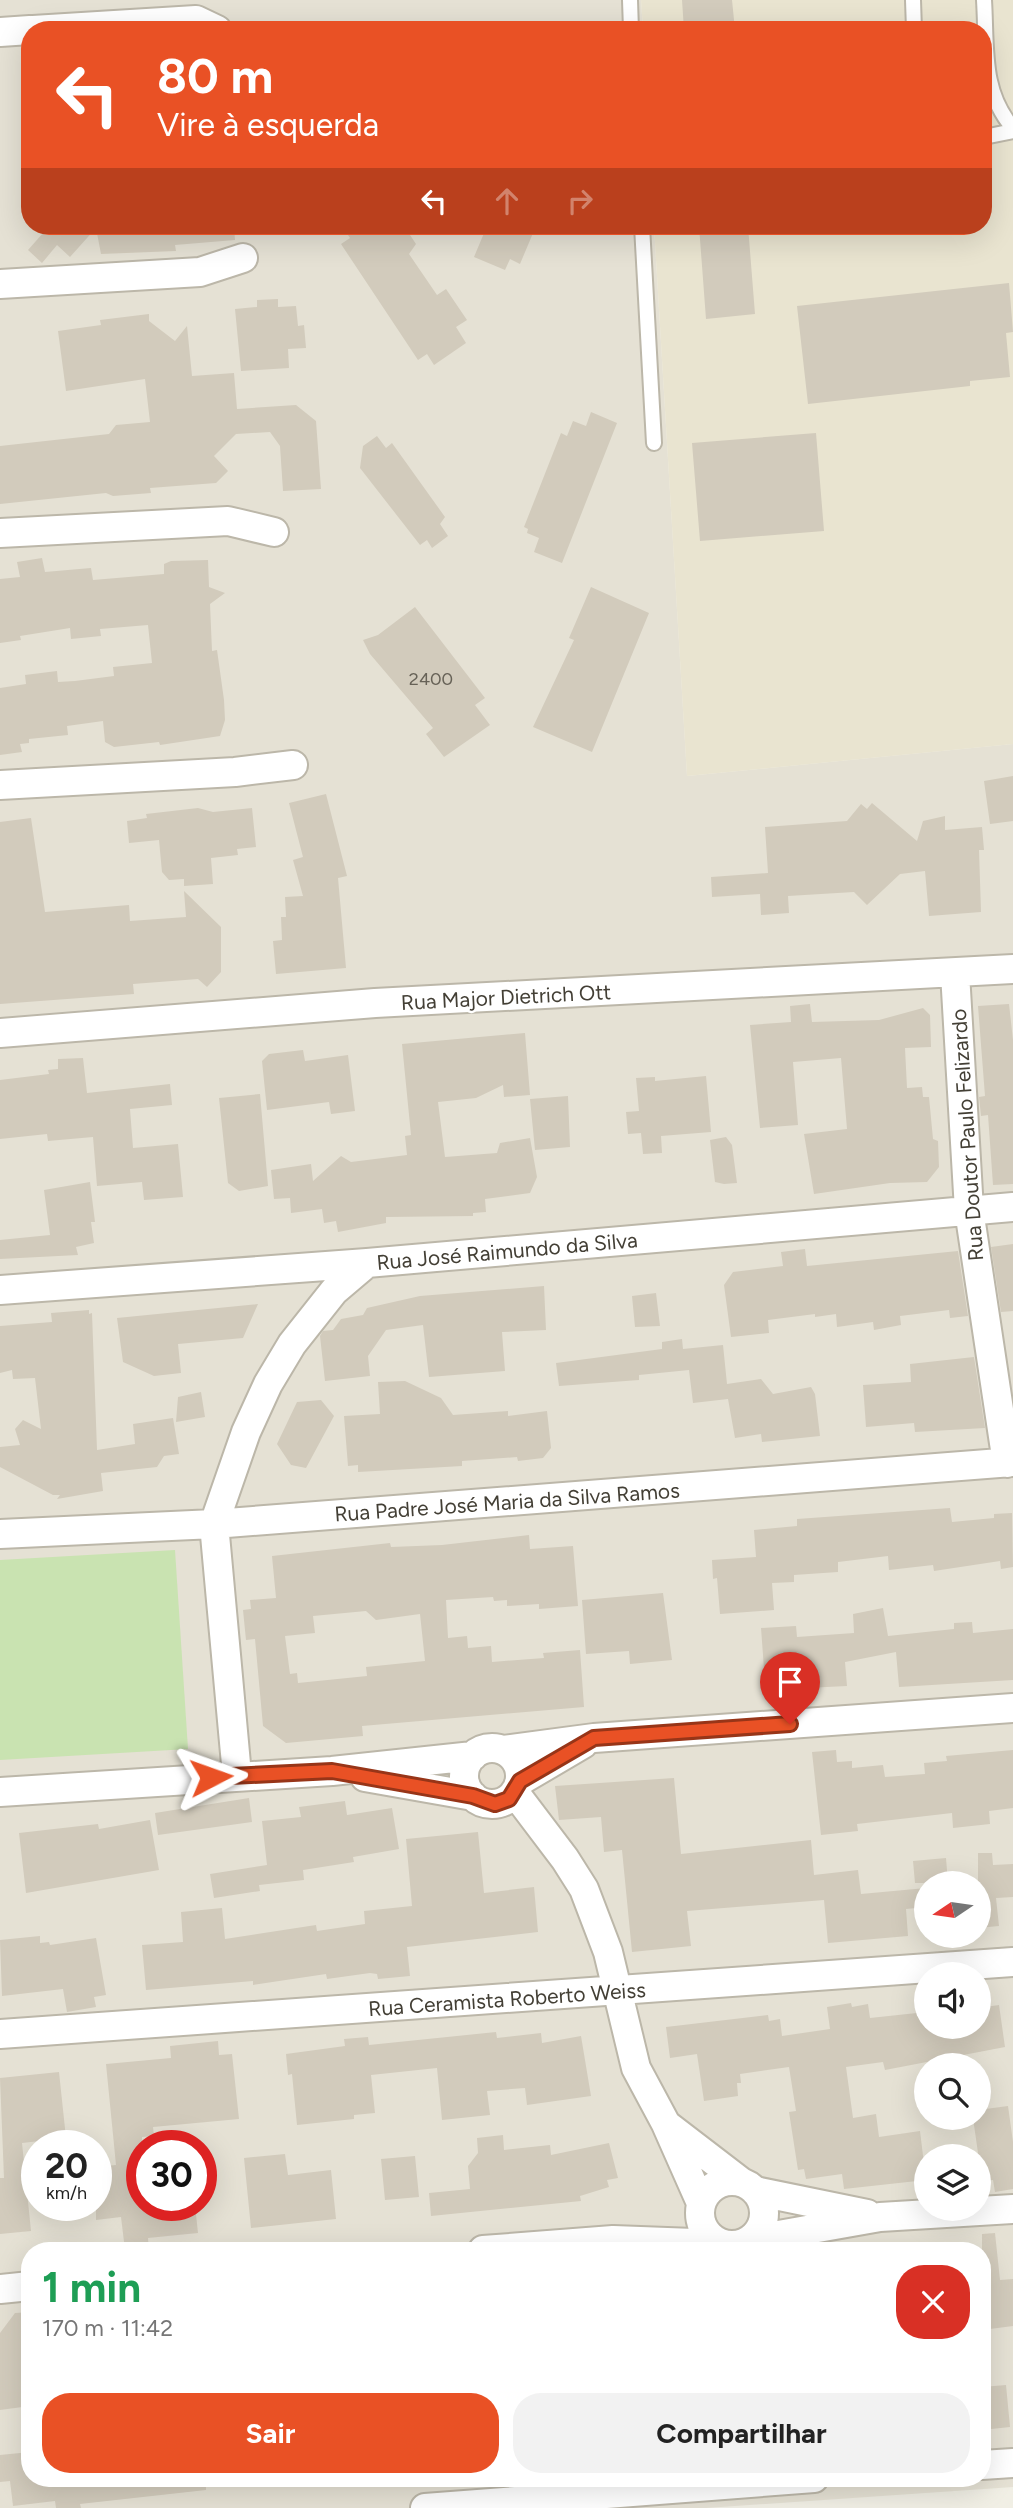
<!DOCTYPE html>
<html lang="pt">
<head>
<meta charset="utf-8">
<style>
	body { margin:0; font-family:Figtree,sans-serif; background:#f2f2f2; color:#222; height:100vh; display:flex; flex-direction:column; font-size:26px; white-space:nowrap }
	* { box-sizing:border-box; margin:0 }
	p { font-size:23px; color:#767676 }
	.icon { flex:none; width:38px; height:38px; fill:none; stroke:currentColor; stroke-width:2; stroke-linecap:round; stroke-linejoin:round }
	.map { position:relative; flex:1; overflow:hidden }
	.side { position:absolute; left:21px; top:2242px; width:970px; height:245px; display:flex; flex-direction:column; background:#fff; border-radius:28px; box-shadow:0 7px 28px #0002 }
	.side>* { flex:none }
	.banner { position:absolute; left:21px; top:21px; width:971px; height:214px; border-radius:28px; box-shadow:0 7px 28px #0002; background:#e95125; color:#fff; overflow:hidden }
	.needle { width:46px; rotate:257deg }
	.controls { position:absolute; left:914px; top:1871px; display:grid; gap:14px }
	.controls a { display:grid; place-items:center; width:77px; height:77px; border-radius:50%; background:#fff; box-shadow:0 7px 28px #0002; font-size:35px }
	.speed { position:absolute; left:21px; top:2130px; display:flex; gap:14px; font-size:35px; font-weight:700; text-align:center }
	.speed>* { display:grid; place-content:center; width:91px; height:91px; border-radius:50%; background:#fff; box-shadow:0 7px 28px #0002; line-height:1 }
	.speed small { font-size:18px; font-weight:400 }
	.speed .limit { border:10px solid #d22; background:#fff; color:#111 }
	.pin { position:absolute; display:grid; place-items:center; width:60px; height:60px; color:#fff; margin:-72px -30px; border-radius:50% 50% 50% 0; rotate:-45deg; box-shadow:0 0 7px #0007 }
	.pin .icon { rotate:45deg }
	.me { position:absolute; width:77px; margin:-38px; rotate:86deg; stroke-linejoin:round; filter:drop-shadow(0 0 5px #0008) }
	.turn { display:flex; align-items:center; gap:24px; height:147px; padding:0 21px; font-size:32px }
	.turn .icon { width:91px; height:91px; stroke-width:2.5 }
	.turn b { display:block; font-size:49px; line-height:60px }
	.lanes { display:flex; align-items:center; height:66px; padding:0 21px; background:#0003; justify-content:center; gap:35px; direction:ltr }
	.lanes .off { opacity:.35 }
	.round { display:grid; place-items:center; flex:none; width:74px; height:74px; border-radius:28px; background:#f2f2f2 }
	.head { display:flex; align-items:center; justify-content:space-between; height:119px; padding:0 21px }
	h1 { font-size:42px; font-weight:700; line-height:52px; color:#1e9e55 }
	.button { display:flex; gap:14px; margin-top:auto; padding:14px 21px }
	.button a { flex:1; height:80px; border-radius:28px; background:#e95125; color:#fff; font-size:28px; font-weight:700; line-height:80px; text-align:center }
	.button a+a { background:#f2f2f2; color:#222 }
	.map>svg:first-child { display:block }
	.residential { fill:#e5e1d4; fill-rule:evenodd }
	.education { fill:#e9e4d0 }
	.green { fill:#c9e3b1 }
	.building { fill:#d2cbbc; fill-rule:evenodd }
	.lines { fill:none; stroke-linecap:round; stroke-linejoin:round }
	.lane-casing { stroke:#bcb7a9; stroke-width:18 }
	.street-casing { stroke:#bcb7a9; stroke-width:32 }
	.lane { stroke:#fff; stroke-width:14 }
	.street { stroke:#fff; stroke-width:28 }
	.route-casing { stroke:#973518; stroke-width:18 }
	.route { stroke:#e95125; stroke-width:12 }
	.labels { text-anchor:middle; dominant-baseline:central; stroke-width:5; stroke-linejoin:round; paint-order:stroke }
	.number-label { font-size:18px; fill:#676257 }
	.street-label { font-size:21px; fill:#433f35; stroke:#fff }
</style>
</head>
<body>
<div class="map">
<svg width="1013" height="2508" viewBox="0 0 1013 2508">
	<rect width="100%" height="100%" fill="#f1efe5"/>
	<!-- residential -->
	<path class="residential" d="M0 0H641L643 30H30V226H654L687 776 1013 744V2487L706 2508H0ZM926 1883H978V1936H926ZM926 1974H978V2026H926ZM926 2065H978V2118H926ZM37 2146H96V2205H37ZM142 2146H201V2205H142ZM926 2156H978V2208H926ZM30 2250H982V2478H30Z"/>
	<!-- education -->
	<path class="education" d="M641 0H1013V744L687 776 654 226H984V30H643Z"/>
	<!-- green -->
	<path class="green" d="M175 1550 188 1749 0 1760V1560Z"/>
	<!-- building -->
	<path class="building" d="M682 0H732L735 30H684Z
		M35 226H234L235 240 175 245 176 251 101 254 96 228 70 257 57 245 42 263 28 250 43 233Z
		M342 226H404L416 244 409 254 437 295 446 289 467 320 456 327 466 343 434 365 427 354 418 360 341 244 350 238Z
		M487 226H536L520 264 510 259 505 270 474 257Z
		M699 226H748L755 314 706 319Z
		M1009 283 1013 332 1006 333 1010 377 970 381V386L808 404 797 306Z
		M278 299V307L296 306 298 326 304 325 306 348 288 349 289 368 241 371 235 309 257 307V300Z
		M149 314V321L175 341 187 326 192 376 234 373 237 409 296 405 316 421 321 489 283 491 280 446 270 432 236 434 214 456 228 471 216 483 150 488 151 493 113 496 106 493 0 504V446L109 434 116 425 150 422 145 379 66 391 58 331 101 325 100 320Z
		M591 412 617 423 562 563 534 552 539 538 527 533 528 529 524 527 561 433 567 436 573 421 586 426Z
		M816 433 824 531 700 541 692 443Z
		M377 436 386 448 392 443 445 517 440 524 448 536 432 548 427 540 420 545 360 468 363 446Z
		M42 558 45 572 91 568 93 580 164 574V564L171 561 208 560 209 587 225 593 210 604 212 651 217 650 224 700 225 720 220 736 160 745 159 742 114 747 105 742 103 721 67 726 68 735 29 739V743L20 744 22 752 0 755V688L26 684 25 675 57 671 58 682 75 681 114 676 113 667 152 663 148 625 100 629 101 636 71 639 70 628 20 636 21 640 0 643V579L20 577 17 562Z
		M591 587 649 613 592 752 533 727 574 640 569 638Z
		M415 607 485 698 475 705 490 725 444 757 426 734 433 728 370 654 363 640 378 635Z
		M1013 776V821L990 824 984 781Z
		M326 794 347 876 338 878 346 968 276 974 273 941 282 940 281 917H286L285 897 303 896 293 860 303 857 289 803Z
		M872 803 917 841 923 821 945 816V830L982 827 984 850H979L981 912 929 916 925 871 900 874 867 905 854 892 788 896 789 913 761 915 760 894 712 897 711 877 768 873 765 827 847 821 861 804 867 809Z
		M198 808 213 812 252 808 256 847 237 849 238 855 211 858 213 884 184 886V879L169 880 162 872 159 840 129 843 127 821 147 818 146 814Z
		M31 818 45 912 129 905 130 921 186 917 184 891 221 927V972L207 987 198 979 133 984 134 994 0 1004V822Z
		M810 1004 812 1022 879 1020 923 1008 930 1015 931 1047 905 1048 907 1088 922 1087 923 1097H929L933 1139 938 1141 939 1167 927 1182 890 1183 814 1194 804 1134 847 1129 841 1058 793 1062 798 1125 760 1128 750 1025 791 1022 790 1006Z
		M1009 1004 1013 1040V1184L993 1185 988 1115 981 1116 979 1097 985 1096 978 1006Z
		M525 1033 530 1095 504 1097 503 1085 476 1098 438 1102 445 1157 497 1153 500 1143 530 1138 537 1177 530 1193 485 1199 486 1212 473 1213V1216L386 1217V1223L338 1232 336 1221 324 1223 322 1209 291 1213 290 1198 274 1199 271 1170 311 1164 313 1181 341 1156 351 1162 407 1155 405 1136 411 1135 402 1044Z
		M303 1050 305 1061 348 1055 355 1111 331 1114 329 1102 267 1110 262 1061 269 1054Z
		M83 1058 87 1093 170 1084 172 1105 130 1109 133 1148 178 1144 183 1197 144 1200 142 1182 97 1186 93 1137 48 1141 47 1134 0 1139V1080L49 1074 48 1070 58 1069V1059Z
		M706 1076 711 1132 661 1136 662 1153 643 1154 641 1133 628 1134 626 1112 639 1111 636 1078 655 1077V1081Z
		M260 1094 268 1186 239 1191 228 1183 219 1098Z
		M568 1096 570 1147 535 1150 530 1099Z
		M726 1137 732 1145 737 1183 724 1184 715 1182 710 1140Z
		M90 1182 95 1222H91L94 1243 76 1247 78 1255 0 1259V1240L50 1235 44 1190Z
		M1013 1244V1311L1001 1312 991 1247Z
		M805 1249 807 1266 958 1251 968 1316 950 1318 949 1310 900 1316 901 1325 874 1330 873 1322 837 1327 836 1314 815 1317V1314L768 1320 769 1333 731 1337 724 1285 733 1272 783 1266 781 1252Z
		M544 1286 546 1330 502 1332 505 1371 429 1377 423 1325 386 1330 368 1356 370 1376 325 1381 320 1336 323 1331 333 1330 341 1319 363 1315 367 1308 420 1296Z
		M656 1293 660 1326 635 1327 632 1296Z
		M258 1304 243 1338 178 1344 181 1373 154 1376 123 1362 117 1318Z
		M89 1310V1314L92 1313 97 1450 135 1444 133 1424 173 1418 179 1454 164 1456 157 1467 101 1473 103 1491 57 1499 60 1495H53L0 1467V1447L20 1445 15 1429 23 1420 41 1429 35 1378 13 1379 12 1370 0 1373V1326L52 1322 51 1313Z
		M682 1339 683 1349 723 1345 727 1384 761 1379 773 1394 811 1387 815 1394 820 1436 762 1442 761 1434 735 1438 728 1399 693 1403 689 1370 639 1375V1380L559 1386 556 1363 662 1349V1342Z
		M974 1357 985 1428 915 1432 914 1423 866 1427 863 1385 911 1382 910 1364Z
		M405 1381 441 1398 453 1415 508 1411V1416L547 1411 551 1448 543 1458 518 1461 517 1457 462 1461V1466L358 1472V1465L348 1466 344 1416 380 1414 378 1382Z
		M201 1392 205 1417 176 1422 178 1397Z
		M321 1400 334 1416 306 1468 291 1465 277 1444 297 1402Z
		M950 1508 952 1522 994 1518V1514L1012 1513 1013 1567 1001 1569 1000 1561 934 1571 933 1565 889 1570 888 1556 838 1562V1572L794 1575V1582L772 1583 774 1610 720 1614 717 1578 713 1579 712 1560 756 1557 754 1530 797 1526V1519Z
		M529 1535 530 1549 573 1546 578 1606 539 1609V1604L507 1606V1600L494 1601 493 1597 446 1600 448 1638 467 1636 468 1648 491 1646 492 1662 544 1658 543 1653 580 1650 584 1707 362 1726 363 1736 286 1743 263 1726 255 1639 246 1640 243 1610 251 1609 250 1600 276 1598 272 1556 390 1543 391 1547 442 1545ZM366 1611 376 1620 420 1614 425 1661 366 1667 367 1676 298 1683 297 1673 290 1674 285 1636 315 1633 313 1616Z
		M663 1593 672 1660 630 1664 629 1651 586 1654 582 1600Z
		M883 1608 888 1636 954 1629V1623L972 1622 973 1633 1013 1629V1680L899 1687 896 1652 845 1662 847 1686 806 1688 807 1706 786 1708 785 1695 766 1696 761 1628 796 1626 797 1637 854 1633 853 1614Z
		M836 1750 837 1762 852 1761V1768L883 1765 885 1777 925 1774 924 1763 947 1761 946 1756 1013 1750V1808L989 1811 990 1824 953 1828 952 1813 857 1824 858 1831 821 1835 812 1752Z
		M674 1778 681 1854 811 1840 814 1875 858 1870 861 1894 926 1888V1907L906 1909 908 1936 828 1943 824 1900 687 1911 691 1946 632 1952 622 1850 604 1852 601 1817 559 1820 555 1786Z
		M249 1798 252 1822 158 1835 155 1813Z
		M345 1801 347 1815 392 1808 399 1849 353 1857 354 1862 303 1870 304 1880 259 1885 260 1891 214 1898 210 1874 267 1865 262 1821 301 1817 299 1807Z
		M150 1820 159 1870 26 1893 19 1833 98 1824 99 1829Z
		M478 1832 484 1893 534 1887 538 1932 407 1947 410 1976 378 1979 377 1974 370 1973 327 1979 326 1974 253 1985V1981L146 1990 142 1945 183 1942 181 1912 222 1908 225 1939 316 1925 317 1931 365 1924 364 1911 412 1906 406 1839Z
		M978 1853H992L993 1865 1013 1864V1897L996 1898 999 1926 978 1928Z
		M946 1858 948 1883H915L913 1861Z
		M40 1936V1943L49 1942 50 1945 96 1938 106 1995 94 1997 96 2007 67 2012 63 1989 2 1996 0 1940Z
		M851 2003 852 2007 868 2004 870 2018 926 2012V2026H978V2008L999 2005 1005 2047 885 2070 883 2062 846 2067 853 2118 876 2114 879 2137 920 2131 926 2180 844 2189 842 2174 806 2179 804 2169 798 2170 789 2112 796 2111 789 2067 740 2074 741 2083H737L738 2096 704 2101 697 2054 670 2058 666 2027 768 2015 769 2021 780 2019 782 2036 830 2029 827 2007Z
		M496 2032 497 2038 541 2033 542 2043 581 2036 591 2096 527 2105 525 2088 487 2091 490 2115 442 2120 437 2068 371 2075 375 2113 354 2115V2119L297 2125 292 2074 288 2075 286 2054 345 2046 344 2039 368 2037 369 2045Z
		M218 2041 219 2055 232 2054 239 2119 153 2127 154 2136 142 2137V2205H195L198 2233 148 2238 149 2250H125L121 2217 96 2220V2167L116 2165 106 2064 171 2058 170 2046Z
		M59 2072 66 2138 22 2143 31 2231 0 2234V2178H4L0 2078Z
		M1008 2106 1013 2142V2189L995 2192 993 2180 982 2181 973 2118H978V2110Z
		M503 2135 504 2150 550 2145 551 2155 609 2143 618 2178 607 2180 609 2187 580 2196 581 2201 431 2216 429 2193 470 2189 468 2166 478 2153 477 2138Z
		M285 2154 288 2175 331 2170 336 2219 251 2228 244 2158Z
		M415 2156 419 2197 385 2200 381 2159Z
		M995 2233 1000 2280 1013 2279V2326L982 2330V2234Z
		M30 2312V2406L0 2410V2333L15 2313Z
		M1006 2385 1010 2427 982 2430V2387Z
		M30 2452V2478H206V2490L80 2504 81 2508H56L55 2501 13 2506 10 2481 0 2482V2455Z"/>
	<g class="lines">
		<!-- lane casing -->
		<g class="lane-casing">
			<path id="lane" d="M630 0 631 30
				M913 0 914 30
				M984 0C987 47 981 91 1013 128
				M984 137 1013 131
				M642 226 654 443"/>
		</g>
		<!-- street casing -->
		<g class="street-casing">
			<path id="street" d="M33 30 196 20 217 30
				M0 32 30 30
				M0 284 200 272 243 258
				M0 533 228 521 274 532
				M0 785 235 772 293 765
				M955 973 969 1210 1007 1463
				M0 1033 375 1003 1013 969
				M0 1290 367 1263 1013 1207
				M0 1534 214 1524 1013 1462
				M464 1776a28 28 0 1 1 56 0a28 28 0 1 1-56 0Z
				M503 1750 594 1738 1013 1708
				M237 1775 214 1524 246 1432 268 1384 292 1344 334 1291 367 1263
				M365 1777 473 1796
				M520 1781 583 1744
				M0 1792 332 1771 473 1756
				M515 1793 565 1859 584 1889 608 1952 636 2068 666 2124 701 2203
				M0 2034 1013 1962
				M667 2125 740 2181
				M700 2213a32 32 0 1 1 64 0a32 32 0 1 1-64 0Z
				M755 2191 867 2214
				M750 2240 880 2217 1013 2209
				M483 2250 613 2240 721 2244
				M0 2289 30 2286
				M982 2465 1013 2463
				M425 2508 814 2478"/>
		</g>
		<!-- lane -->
		<use href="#lane" class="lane"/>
		<!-- street -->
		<use href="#street" class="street"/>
	</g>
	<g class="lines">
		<!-- route casing -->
		<g class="route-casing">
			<path id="route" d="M211 1777 332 1771 473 1796 495 1804 509 1799 520 1781 594 1738 790 1724"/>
		</g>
		<!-- route -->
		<use href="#route" class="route"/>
	</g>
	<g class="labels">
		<!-- number labels -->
		<g class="number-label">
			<text x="431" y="679">2400</text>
		</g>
		<!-- street labels -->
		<g class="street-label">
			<text transform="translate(506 997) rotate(-3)">Rua Major Dietrich Ott</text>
			<text transform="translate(967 1135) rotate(-94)">Rua Doutor Paulo Felizardo</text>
			<text transform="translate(507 1251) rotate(-5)">Rua José Raimundo da Silva</text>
			<text transform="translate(507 1502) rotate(-4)">Rua Padre José Maria da Silva Ramos</text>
			<text transform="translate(507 1999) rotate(-4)">Rua Ceramista Roberto Weiss</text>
		</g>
	</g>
</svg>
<div class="controls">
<a><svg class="needle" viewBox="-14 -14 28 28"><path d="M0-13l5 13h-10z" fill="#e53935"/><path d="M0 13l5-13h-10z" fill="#767676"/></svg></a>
<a><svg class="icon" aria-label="sound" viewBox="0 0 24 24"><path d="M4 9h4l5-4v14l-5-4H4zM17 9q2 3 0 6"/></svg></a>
<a><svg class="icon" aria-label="search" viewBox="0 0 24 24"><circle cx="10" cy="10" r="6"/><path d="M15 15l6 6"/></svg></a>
<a><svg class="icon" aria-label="layers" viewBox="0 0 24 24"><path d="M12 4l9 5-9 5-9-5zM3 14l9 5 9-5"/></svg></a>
</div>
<div class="speed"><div>20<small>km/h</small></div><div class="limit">30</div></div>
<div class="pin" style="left:790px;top:1724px;background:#d93025"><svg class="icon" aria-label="arrive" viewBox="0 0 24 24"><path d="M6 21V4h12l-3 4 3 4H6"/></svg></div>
<svg class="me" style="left:211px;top:1777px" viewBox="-20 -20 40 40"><path d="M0-17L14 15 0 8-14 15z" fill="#e95125" stroke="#fff" stroke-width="4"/></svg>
<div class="banner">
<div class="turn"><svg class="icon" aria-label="left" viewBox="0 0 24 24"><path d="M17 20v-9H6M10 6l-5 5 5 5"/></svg><div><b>80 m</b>Vire à esquerda</div></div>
<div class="lanes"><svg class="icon" aria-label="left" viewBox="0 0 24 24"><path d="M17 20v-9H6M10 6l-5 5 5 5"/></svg><svg class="icon off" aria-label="ahead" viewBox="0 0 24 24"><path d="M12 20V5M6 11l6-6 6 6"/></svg><svg class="icon off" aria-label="right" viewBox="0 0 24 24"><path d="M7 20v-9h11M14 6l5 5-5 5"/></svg></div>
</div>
<section class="side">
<div class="head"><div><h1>1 min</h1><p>170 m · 11:42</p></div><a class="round" style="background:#d93025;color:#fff"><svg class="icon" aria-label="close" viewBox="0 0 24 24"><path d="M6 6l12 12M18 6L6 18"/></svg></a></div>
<div class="button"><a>Sair</a><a>Compartilhar</a></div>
</section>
</div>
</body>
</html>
